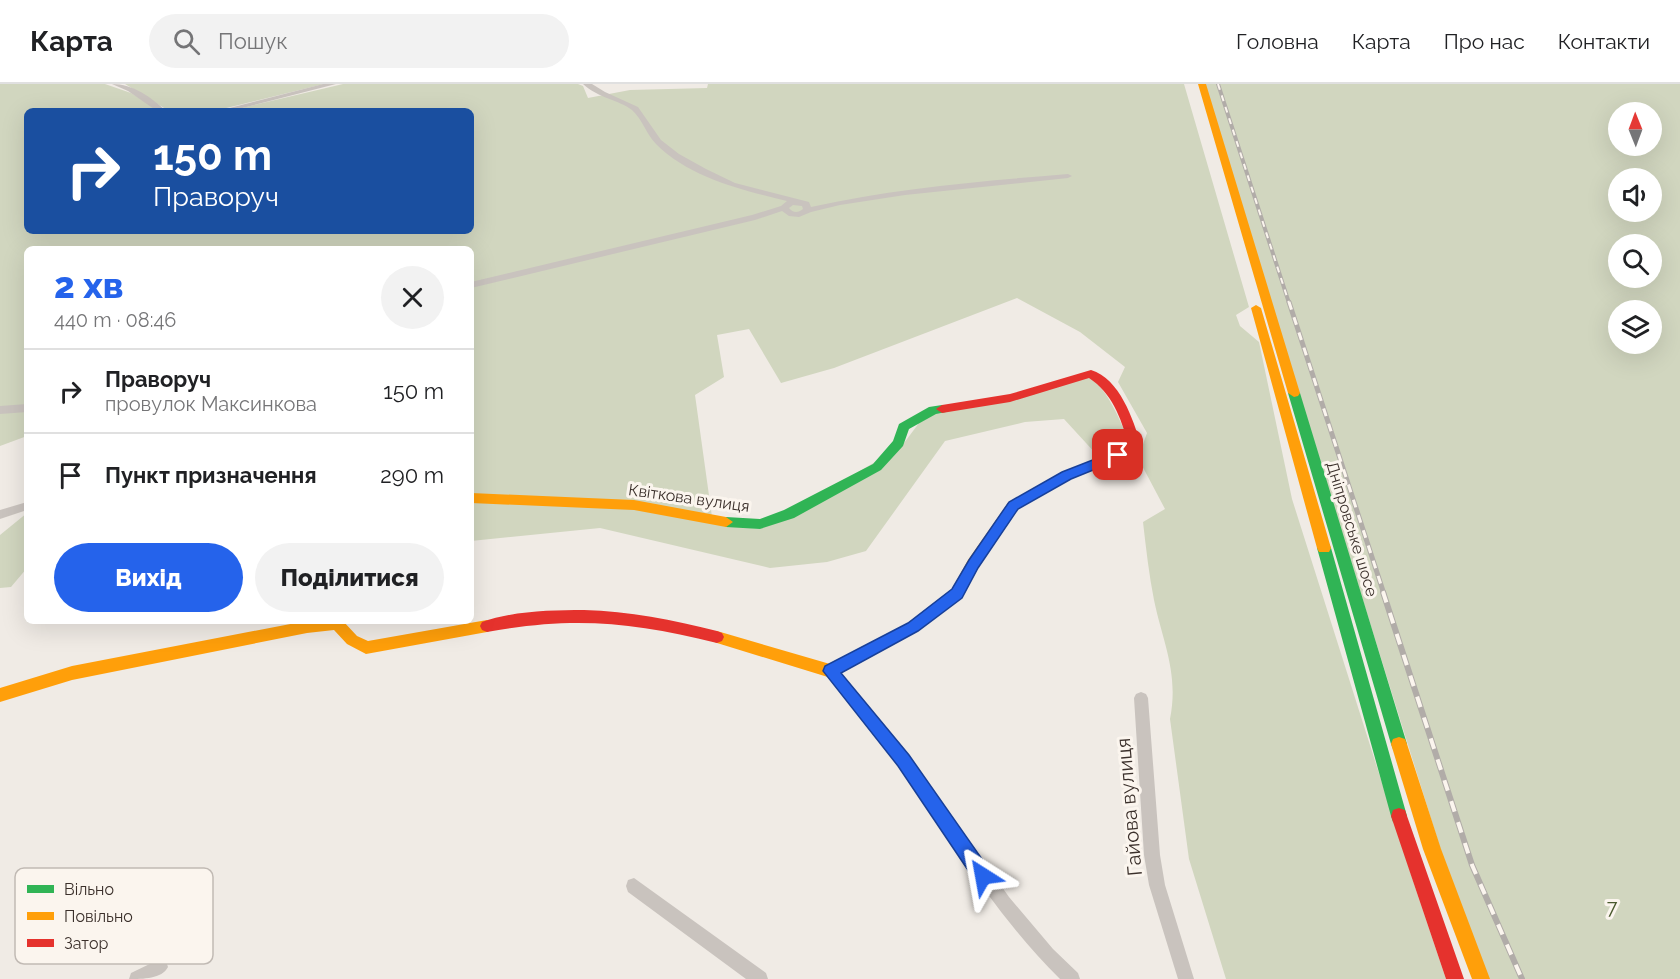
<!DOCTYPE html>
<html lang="uk">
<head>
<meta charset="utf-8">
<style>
	body { margin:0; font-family:Raleway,sans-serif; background:#f2f2f2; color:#202124; height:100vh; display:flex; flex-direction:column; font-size:22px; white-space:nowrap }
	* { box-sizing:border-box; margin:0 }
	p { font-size:20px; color:#757577 }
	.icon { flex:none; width:33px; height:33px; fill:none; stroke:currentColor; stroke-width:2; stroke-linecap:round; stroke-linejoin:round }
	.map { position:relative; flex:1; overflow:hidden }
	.sheet { position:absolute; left:24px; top:162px; width:450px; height:378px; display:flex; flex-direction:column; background:#fff; border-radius:9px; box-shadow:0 6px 24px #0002 }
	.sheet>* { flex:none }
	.banner { position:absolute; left:24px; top:24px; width:450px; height:126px; border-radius:9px; box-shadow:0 6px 24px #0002; background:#1a4fa0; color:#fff; overflow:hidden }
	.needle { width:39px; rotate:359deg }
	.tools { position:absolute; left:1608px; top:18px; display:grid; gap:12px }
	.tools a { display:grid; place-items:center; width:54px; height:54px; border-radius:50%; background:#fff; box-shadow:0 6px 24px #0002; font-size:30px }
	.pin { position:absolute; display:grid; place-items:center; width:51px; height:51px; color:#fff; margin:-26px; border-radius:12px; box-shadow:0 3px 9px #0006 }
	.me { position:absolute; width:66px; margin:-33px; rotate:326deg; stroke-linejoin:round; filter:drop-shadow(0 0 4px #0008) }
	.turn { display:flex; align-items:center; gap:21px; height:126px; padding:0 30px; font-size:27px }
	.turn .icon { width:78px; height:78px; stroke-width:2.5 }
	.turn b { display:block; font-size:42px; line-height:51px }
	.round { display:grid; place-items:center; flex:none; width:63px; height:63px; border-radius:32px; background:#f2f2f2 }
	.overview { display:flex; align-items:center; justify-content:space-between; height:102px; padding:0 30px }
	h1 { font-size:36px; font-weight:800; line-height:45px; color:#2563eb }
	.cta { display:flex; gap:12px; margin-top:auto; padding:12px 30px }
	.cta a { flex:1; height:69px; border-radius:36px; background:#2563eb; color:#fff; font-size:24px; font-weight:800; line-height:69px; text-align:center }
	.cta a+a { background:#f2f2f2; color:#202124 }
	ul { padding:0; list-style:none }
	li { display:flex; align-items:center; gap:18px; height:84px; padding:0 30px; border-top:2px solid #e0e0e0 }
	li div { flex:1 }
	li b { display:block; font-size:22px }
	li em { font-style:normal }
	header { display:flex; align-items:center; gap:36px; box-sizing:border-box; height:84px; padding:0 30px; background:#fff; border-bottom:2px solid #e0e0e0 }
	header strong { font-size:28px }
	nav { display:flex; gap:33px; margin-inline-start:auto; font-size:21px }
	.search { width:420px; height:54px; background:#f2f2f2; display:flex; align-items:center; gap:15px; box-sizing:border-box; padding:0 21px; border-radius:33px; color:#757577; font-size:22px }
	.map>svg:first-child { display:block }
	.green { fill:#d1d6bf; fill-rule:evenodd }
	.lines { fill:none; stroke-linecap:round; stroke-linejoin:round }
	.street { fill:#c9c3be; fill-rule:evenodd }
	.fast { fill:#30b455; fill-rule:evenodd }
	.slow { fill:#ff9f0a; fill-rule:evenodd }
	.jam { fill:#e5322d; fill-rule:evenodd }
	.rail-far2-casing { stroke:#b1aca8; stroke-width:4 }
	.rail-far1-casing { stroke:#b1aca8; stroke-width:5 }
	.rail-casing { stroke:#b1aca8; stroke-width:6 }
	.rail-far2 { stroke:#fbf5ee; stroke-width:2; stroke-dasharray:6; stroke-linecap:butt }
	.rail-far1 { stroke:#fbf5ee; stroke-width:3; stroke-dasharray:8; stroke-linecap:butt }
	.rail { stroke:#fbf5ee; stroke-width:4; stroke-dasharray:11; stroke-linecap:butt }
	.route { fill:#2563eb; stroke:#184099; stroke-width:1.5 }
	.labels { text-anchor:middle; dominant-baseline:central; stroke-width:6; stroke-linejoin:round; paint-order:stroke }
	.street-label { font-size:16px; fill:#3b302b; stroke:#fbf5ee }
	.near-street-label { font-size:20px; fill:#3b302b; stroke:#fbf5ee }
	.near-park-label { font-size:20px; fill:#4a5a2e; stroke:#fbf5ee }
	.key { fill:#fbf5ee; stroke:#c1bab4; stroke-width:1.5 }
	.key-label { font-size:16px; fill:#3b302b }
</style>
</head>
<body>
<header>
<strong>Карта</strong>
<div class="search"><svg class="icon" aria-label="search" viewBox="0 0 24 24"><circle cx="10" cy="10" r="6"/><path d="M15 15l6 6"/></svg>Пошук</div>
<nav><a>Головна</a><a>Карта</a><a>Про нас</a><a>Контакти</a></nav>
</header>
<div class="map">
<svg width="1680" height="895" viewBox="0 0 1680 895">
	<rect width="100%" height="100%" fill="#f0ebe5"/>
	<!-- green -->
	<path class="green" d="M0 0H105L131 9 160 27H27V147H471V27H229L343 0H578L583 2 588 14 630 6 707 4 708 0H1184L1249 223 1236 231 1240 242 1259 258 1292 415 1415 803 1446 895H1226L1189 775 1170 635C1179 589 1163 559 1154 516 1149 491 1146 464 1143 438L1165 425 1138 374 1147 349 1118 298 1125 283 1080 248 1017 214 834 284 781 299 749 245 717 251 724 293 695 311 713 440 760 445 901 363 919 339 940 327 1090 293C1108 307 1120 335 1128 356L1097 371 1064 335 1025 338 945 357 866 467 827 478 770 484 600 444 471 457V165H27V352L0 362Z
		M125 0H324L214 27H169Z
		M1202 0H1680V895H1481ZM1618 28H1652V62H1618ZM1618 94H1652V128H1618ZM1618 160H1652V194H1618ZM1618 226H1652V260H1618Z
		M27 429V484L11 503 0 504V451Z"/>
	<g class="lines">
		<!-- street -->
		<path class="street" d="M112 0C133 0 151 13 166 27H157L128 7Z
			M323 0H336L231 27H218Z
			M583 0H592L605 8 638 23 661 56 679 70 706 85 735 99 809 118 811 123C896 104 982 97 1068 90L1072 92 1068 94 905 111 840 121 811 128 799 133 789 132 782 127 755 136 471 204V198L752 131 781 122 787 117C742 106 690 94 656 60 647 51 642 35 632 26 619 16 598 14 583 0ZM793 121 802 122 803 125C798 129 793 129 789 124Z
			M27 320V328L0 330V322Z
			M27 418V426L0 435V426Z
			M831 581 836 583 902 662 1009 813 1053 865 1078 889 1080 895H1060C993 829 947 749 892 673 872 645 848 618 826 591L824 587 826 583Z
			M1141 608 1146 610 1148 614 1160 771 1165 801 1194 895H1178L1149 801 1144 771 1134 614 1136 610Z
			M634 794 766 889 768 895H746L628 808 626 802 628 796Z
			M160 875 166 877 168 883C162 895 143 895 129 895L131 889Z"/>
		<!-- fast -->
		<path class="fast" d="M1294 305 1300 309 1407 660 1405 665 1399 667 1393 665 1391 660 1288 309Z
			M942 321 946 322 948 325 946 328 936 330 909 345 903 362 881 386 794 434 760 445 726 443 719 438 726 433 760 435 784 426 873 380 893 357 899 340 929 323Z
			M1324 459 1329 460 1331 464 1407 732 1405 738 1399 740 1393 738 1391 732 1317 464 1319 460Z"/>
		<!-- slow -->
		<path class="slow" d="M1198 0H1206L1300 309 1298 312 1294 313 1288 309Z
			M1256 221 1261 224 1331 464 1329 468H1319L1317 464 1251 224Z
			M471 409 634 416 726 433 733 438 726 443 634 426 471 419Z
			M1013 417 1020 422 978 484 962 513 918 547 836 592 831 594 717 559 712 557 710 553 712 549 717 547 830 580 908 539 952 505 968 476 1008 419Z
			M487 536 492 538 494 542 492 546 487 548 366 570 347 560 334 546 307 549 72 596 0 618V604L72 582 306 537H343L357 552 368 557Z
			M1399 653 1405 655 1407 660 1441 765 1490 895H1472L1423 765 1391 660 1393 655Z"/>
		<!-- jam -->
		<path class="jam" d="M1091 286C1120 295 1133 335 1141 361 1128 378 1090 386 1070 395 1052 404 1035 416 1018 425H1008L1006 422 1008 419 1061 389 1114 368 1128 359C1121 334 1112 309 1089 294L1010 318 942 329 936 325 942 321 1010 310Z
			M584 526C629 527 673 536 717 547L722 549 724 553 722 557 717 559C633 538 573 532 487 548L482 546 480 542 482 538C513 527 551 526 584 526Z
			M1399 724 1405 726 1407 732 1464 895H1446L1391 732 1393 726Z"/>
		<!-- rail-far2 casing -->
		<g class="rail-far2-casing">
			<path id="rail-far2" d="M1218 0 1289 219"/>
		</g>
		<!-- rail-far1 casing -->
		<g class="rail-far1-casing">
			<path id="rail-far1" d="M1289 218 1384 510"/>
		</g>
		<!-- rail casing -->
		<g class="rail-casing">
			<path id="rail" d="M1383 508 1472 781 1522 895"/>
		</g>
		<!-- rail-far2 -->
		<use href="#rail-far2" class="rail-far2"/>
		<!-- rail-far1 -->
		<use href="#rail-far1" class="rail-far1"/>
		<!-- rail -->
		<use href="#rail" class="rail"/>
	</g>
	<!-- route -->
	<path class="route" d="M1118 366 1125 371 1123 374 1071 395 1018 425 978 484 962 514 918 547 841 589 909 671 989 785 992 792 989 798 983 800 976 798 898 682 823 587 825 582 908 539 952 505 969 476 1009 418 1062 388Z"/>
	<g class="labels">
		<!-- street labels -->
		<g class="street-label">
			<text transform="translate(689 414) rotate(8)">Квіткова вулиця</text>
			<text transform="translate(1352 445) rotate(73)">Дніпровське шосе</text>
		</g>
		<!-- near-street labels -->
		<g class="near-street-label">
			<text transform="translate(1129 723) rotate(-95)">Гайова вулиця</text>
		</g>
		<!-- near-park labels -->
		<g class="near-park-label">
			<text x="1612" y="823">7</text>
		</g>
	</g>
	<!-- legend -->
	<rect x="15" y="784" width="198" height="96" rx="9" class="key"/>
	<rect x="27" y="801" width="27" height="8" fill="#30b455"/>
	<rect x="27" y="828" width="27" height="8" fill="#ff9f0a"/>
	<rect x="27" y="855" width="27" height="8" fill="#e5322d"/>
	<g class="key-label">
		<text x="64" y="811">Вільно</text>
		<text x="64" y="838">Повільно</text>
		<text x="64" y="865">Затор</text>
	</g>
</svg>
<div class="tools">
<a><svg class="needle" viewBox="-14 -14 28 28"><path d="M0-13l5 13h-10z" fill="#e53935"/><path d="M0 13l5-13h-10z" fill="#757577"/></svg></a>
<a><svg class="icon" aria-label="sound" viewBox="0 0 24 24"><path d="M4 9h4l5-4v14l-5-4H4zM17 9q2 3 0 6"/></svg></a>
<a><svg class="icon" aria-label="search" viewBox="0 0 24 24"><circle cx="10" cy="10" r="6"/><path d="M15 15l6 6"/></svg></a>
<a><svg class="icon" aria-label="layers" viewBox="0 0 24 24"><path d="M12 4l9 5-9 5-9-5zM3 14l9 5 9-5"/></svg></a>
</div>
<div class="pin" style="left:1118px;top:371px;background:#d93025"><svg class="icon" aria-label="arrive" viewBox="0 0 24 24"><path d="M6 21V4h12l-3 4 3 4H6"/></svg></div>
<svg class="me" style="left:983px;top:792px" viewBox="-20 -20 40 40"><path d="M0-17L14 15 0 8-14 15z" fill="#2563eb" stroke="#fff" stroke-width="4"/></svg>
<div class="banner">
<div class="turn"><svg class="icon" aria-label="right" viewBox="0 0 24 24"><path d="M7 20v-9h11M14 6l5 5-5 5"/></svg><div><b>150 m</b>Праворуч</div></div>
</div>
<section class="sheet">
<div class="overview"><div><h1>2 хв</h1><p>440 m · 08:46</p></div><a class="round"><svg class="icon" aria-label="close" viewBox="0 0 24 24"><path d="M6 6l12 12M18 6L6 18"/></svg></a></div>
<ul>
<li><svg class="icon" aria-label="right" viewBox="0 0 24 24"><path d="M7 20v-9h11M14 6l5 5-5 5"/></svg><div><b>Праворуч</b><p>провулок Максинкова</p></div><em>150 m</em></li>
<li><svg class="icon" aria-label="arrive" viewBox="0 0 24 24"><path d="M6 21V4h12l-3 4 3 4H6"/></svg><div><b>Пункт призначення</b></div><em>290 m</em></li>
</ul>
<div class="cta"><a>Вихід</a><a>Поділитися</a></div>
</section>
</div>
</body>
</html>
